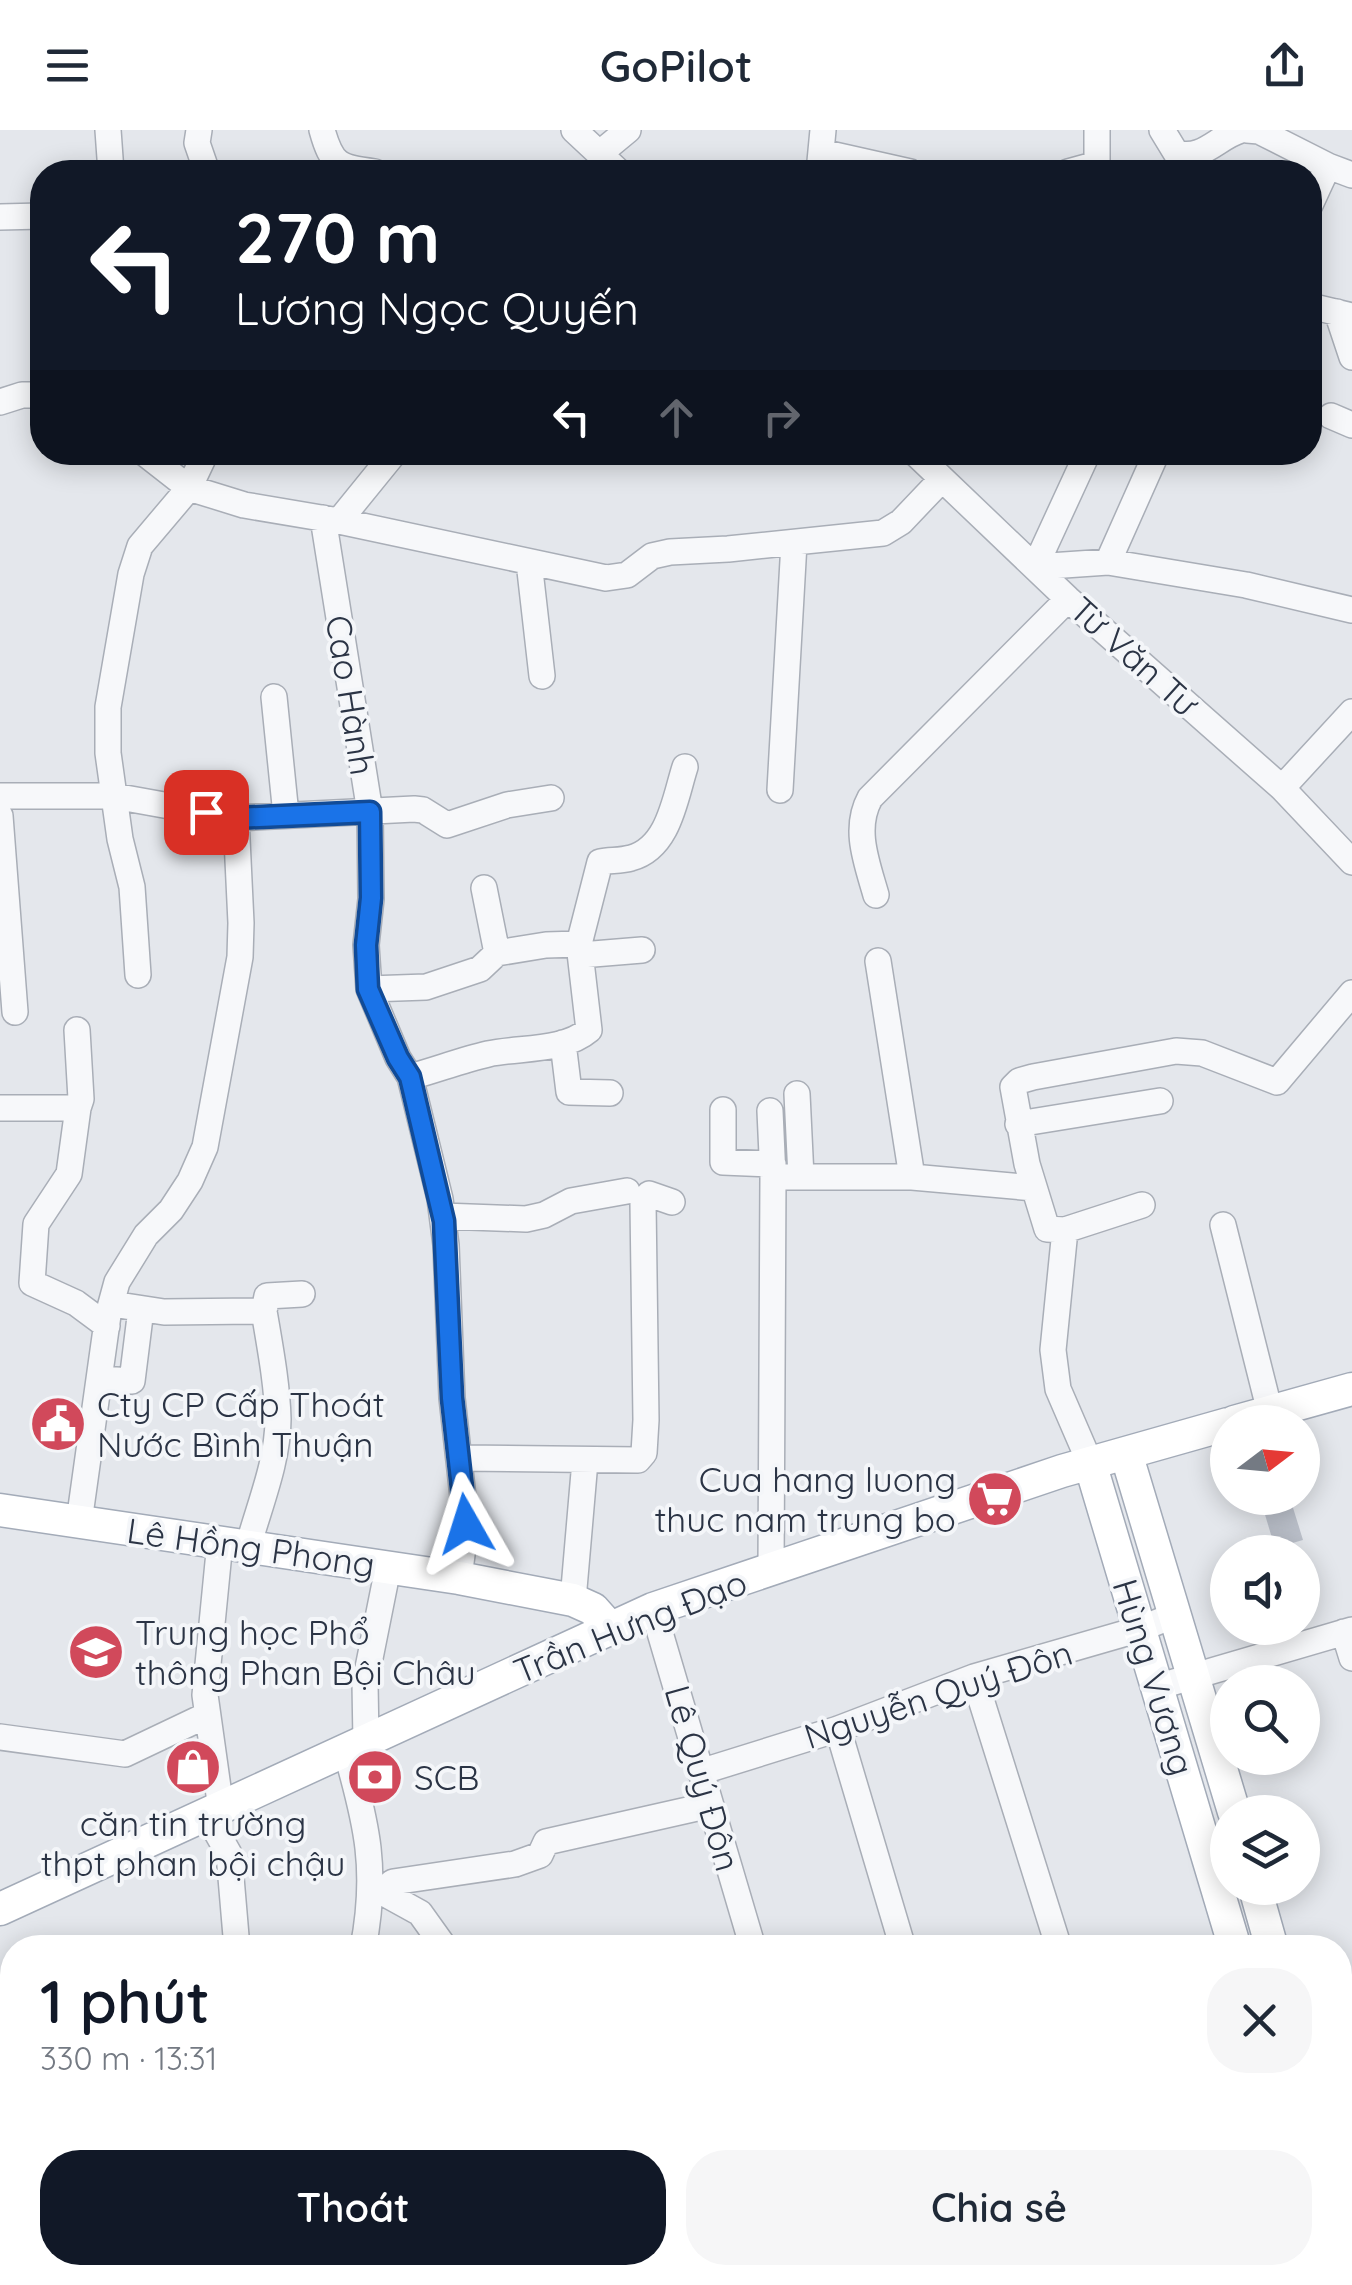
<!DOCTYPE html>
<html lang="vi">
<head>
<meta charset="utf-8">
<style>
	body { margin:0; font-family:Quicksand,sans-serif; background:#f6f6f7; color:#1f2937; height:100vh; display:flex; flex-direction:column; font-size:38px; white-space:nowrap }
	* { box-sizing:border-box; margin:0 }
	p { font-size:32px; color:#747a83 }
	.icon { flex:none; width:55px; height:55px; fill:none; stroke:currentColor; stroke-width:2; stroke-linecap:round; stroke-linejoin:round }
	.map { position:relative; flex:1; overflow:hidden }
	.panel { position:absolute; left:0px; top:1805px; width:1352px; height:350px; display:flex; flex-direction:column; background:#fff; border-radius:40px 40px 0 0; box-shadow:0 5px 25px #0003 }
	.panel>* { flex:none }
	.hud { position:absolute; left:30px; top:30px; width:1292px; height:305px; border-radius:40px; box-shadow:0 5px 25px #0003; background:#111827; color:#fff; overflow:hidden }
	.needle { width:65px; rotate:74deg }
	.fabs { position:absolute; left:1210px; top:1275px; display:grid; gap:20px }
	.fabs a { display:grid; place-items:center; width:110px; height:110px; border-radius:50%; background:#fff; box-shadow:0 5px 25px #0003; font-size:50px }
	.pin { position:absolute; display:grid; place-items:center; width:85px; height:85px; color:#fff; margin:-42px; border-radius:20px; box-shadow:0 5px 15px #0006 }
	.me { position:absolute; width:110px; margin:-55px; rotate:354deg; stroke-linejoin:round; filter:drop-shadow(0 0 8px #0008) }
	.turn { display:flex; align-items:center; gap:35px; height:210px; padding:0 40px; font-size:45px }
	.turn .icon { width:130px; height:130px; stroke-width:2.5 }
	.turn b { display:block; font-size:70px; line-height:85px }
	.lanes { display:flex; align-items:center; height:95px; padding:0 40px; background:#0003; justify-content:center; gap:50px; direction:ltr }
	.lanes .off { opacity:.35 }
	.round { display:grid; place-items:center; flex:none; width:105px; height:105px; border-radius:40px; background:#f6f6f7 }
	.overview { display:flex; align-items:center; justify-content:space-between; height:170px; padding:0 40px }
	h1 { font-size:60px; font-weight:600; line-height:75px; color:#111827 }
	.button { display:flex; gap:20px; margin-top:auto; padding:20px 40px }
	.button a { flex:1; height:115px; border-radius:40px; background:#111827; color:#fff; font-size:40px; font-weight:600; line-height:115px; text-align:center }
	.button a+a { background:#f6f6f7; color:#1f2937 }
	header { display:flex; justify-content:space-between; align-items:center; height:130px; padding:0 40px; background:#fff; font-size:45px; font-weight:600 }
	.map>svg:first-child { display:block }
	.building { fill:#bbc0ca }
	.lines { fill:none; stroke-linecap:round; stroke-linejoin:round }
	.minor-casing { stroke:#a9aeb7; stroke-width:28 }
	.major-casing { stroke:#a3abb8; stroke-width:35 }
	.minor { stroke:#f7f8fa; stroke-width:25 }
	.major { stroke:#fff; stroke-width:32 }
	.route-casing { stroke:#114b97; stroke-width:25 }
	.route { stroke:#1a73e8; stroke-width:18 }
	.labels { text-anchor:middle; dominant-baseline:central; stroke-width:8; stroke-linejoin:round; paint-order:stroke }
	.street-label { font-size:35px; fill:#2b3445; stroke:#f4f6f9 }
	.poi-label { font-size:35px; fill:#2b3445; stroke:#f4f6f9; text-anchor:start }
</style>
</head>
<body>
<header><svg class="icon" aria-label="menu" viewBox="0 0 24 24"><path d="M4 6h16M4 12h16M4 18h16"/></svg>GoPilot<svg class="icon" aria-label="share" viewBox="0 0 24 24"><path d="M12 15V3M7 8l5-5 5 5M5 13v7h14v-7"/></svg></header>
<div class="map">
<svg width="1352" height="2155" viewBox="0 0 1352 2155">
	<rect width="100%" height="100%" fill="#e4e7ec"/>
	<!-- building -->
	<path class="building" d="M1260 1368H1290L1303 1410 1275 1418Z"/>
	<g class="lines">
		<!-- minor casing -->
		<g class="minor-casing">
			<path id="minor" d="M108 0 111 42
				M199 0 197 13 207 42
				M322 0C332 36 339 37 375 42
				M574 0 619 42
				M1162 0 1176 23C1203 31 1217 7 1241 0
				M1247 0 1259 1 1328 36
				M821 22 910 42
				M599 24 628 0
				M819 42 823 0
				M1068 42 1097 34V0
				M1310 75 1328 36 1352 45
				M0 87 42 86
				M1310 176 1352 186
				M1337 182 1352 227
				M0 272 22 265H42
				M1331 286 1352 295
				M143 322 189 358 244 375 339 391 606 448 627 445 652 426 670 422 728 419 883 403 901 392 942 349
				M914 322 1068 469 1282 658 1352 732
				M1088 322 1035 437 1108 432 1246 455 1352 480
				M323 388 370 682 371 769 366 815 369 859 398 928 410 947 440 1069 446 1115 452 1268 466 1394 459 1448
				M339 391 395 322
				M529 432 542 546
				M1108 432 1157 322
				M274 567 286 685
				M1282 658 1352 582
				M780 660 794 413
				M0 666H114L236 688 414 679 423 680 447 695 507 675 551 668
				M0 686 15 882
				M484 758 497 823
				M876 765C867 733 853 699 870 668L1068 469
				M581 825 642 820
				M878 831 912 1047
				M138 845 132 757 120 709 108 623V577L131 444 140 416 189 358 206 322
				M369 859 426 857 480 839 497 823 546 815 579 814 600 732C610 730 621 731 631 728 669 718 675 668 685 637
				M563 913 569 962 610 963
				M410 947C436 940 462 930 488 924 520 917 563 922 589 900L579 814
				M797 964 801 1047
				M0 978H78L81 969 77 900
				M78 978 69 1044 36 1094 32 1153 76 1173 107 1196
				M723 980V1032L773 1034
				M770 981 773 1047 771 1439
				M1018 994 1160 971
				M773 1047H912L1034 1058
				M1142 1075 1065 1100 1047 1099 1027 1034 1013 957 1019 951 1033 947 1176 921 1202 923 1277 952 1352 863
				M443 1086 526 1089 544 1085 571 1071 627 1061
				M1223 1095 1270 1282
				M1065 1100 1053 1220 1058 1259 1090 1333
				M112 1174 164 1182 264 1181C270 1217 277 1253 278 1289 278 1332 259 1376 248 1417
				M264 1181 267 1166 302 1164
				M100 1249 132 1251 141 1179
				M460 1328 638 1330 644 1323 646 1290 643 1073 649 1064 672 1072
				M79 1392 108 1185 117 1152 146 1105 171 1080 190 1051 205 1017 240 827 241 793 236 688
				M220 1412 205 1565 221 1679
				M573 1470 585 1331
				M653 1479 753 1818
				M1344 1502 1352 1528
				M974 1547 1059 1818
				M1157 1557 1352 1500
				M838 1599 903 1818
				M0 1607 125 1624 207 1585
				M366 1612 365 1553 388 1438
				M346 1621C367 1694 378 1741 363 1818
				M700 1642 838 1599 974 1547 1140 1499 1175 1485
				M207 1685 229 1724 237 1818
				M371 1756 420 1783 445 1818
				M383 1760 393 1752 515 1734 540 1725 546 1712 710 1675
				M1340 2005 1352 2001
				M0 2031 12 2030
				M0 2104 12 2102
				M129 2142 130 2155
				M322 2142 326 2155
				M457 2142 459 2155
				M645 2142 646 2155
				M897 2142 903 2155
				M1054 2142V2155
				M1143 2142 1146 2155"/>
		</g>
		<!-- major casing -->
		<g class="major-casing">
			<path id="major" d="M1234 1292 1352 1259
				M1126 1323 1234 1682
				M1090 1333 1235 1818
				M0 1380 459 1448 573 1470 593 1479 610 1498
				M1255 1758 1272 1818
				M0 1779 653 1479 1062 1341 1228 1294
				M1340 2057 1352 2096
				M1333 2142 1336 2155"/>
		</g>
		<!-- minor -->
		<use href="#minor" class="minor"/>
		<!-- major -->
		<use href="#major" class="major"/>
	</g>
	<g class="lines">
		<!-- route casing -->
		<g class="route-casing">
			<path id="route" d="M206 682 236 688 370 682 371 768 366 815 368 859 398 928 410 947 444 1091 452 1268 466 1394"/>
		</g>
		<!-- route -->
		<use href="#route" class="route"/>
	</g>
	<!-- icons -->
	<defs>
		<g id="civic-disc" transform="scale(2.875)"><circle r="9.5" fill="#d1495b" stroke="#f4f6f9"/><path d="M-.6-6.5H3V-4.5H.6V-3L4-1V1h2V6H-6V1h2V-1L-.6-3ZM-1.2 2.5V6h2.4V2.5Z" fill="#fff"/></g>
		<g id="supermarket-disc" transform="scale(2.875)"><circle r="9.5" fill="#d1495b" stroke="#f4f6f9"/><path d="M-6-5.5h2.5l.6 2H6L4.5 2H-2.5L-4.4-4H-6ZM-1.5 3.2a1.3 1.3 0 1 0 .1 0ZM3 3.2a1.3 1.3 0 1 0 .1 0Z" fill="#fff"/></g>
		<g id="school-disc" transform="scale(2.875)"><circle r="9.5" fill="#d1495b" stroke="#f4f6f9"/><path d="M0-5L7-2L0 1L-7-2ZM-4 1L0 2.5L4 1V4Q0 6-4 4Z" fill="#fff"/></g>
		<g id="shop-disc" transform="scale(2.875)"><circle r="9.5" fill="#d1495b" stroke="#f4f6f9"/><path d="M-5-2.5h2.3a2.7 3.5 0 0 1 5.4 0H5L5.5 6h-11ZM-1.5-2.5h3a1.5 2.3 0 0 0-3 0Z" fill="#fff"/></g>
		<g id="bank-disc" transform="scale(2.875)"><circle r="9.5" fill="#d1495b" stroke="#f4f6f9"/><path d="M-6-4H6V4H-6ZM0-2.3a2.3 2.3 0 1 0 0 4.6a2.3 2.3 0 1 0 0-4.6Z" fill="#fff"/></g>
	</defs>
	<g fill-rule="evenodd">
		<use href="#civic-disc" x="58" y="1294"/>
		<use href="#supermarket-disc" x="995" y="1369"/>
		<use href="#school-disc" x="96" y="1522"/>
		<use href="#shop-disc" x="193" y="1637"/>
		<use href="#bank-disc" x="375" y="1647"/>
	</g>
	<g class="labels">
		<!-- street labels -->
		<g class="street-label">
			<text transform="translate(1134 526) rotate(42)">Từ Văn Tư</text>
			<text transform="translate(351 565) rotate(81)">Cao Hành</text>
			<text transform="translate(251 1417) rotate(8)">Lê Hồng Phong</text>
			<text transform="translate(630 1496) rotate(-22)">Trần Hưng Đạo</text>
			<text transform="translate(1154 1547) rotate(73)">Hùng Vương</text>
			<text transform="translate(938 1564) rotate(-18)">Nguyễn Quý Đôn</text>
			<text transform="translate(703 1648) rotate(74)">Lê Quý Đôn</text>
		</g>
		<!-- poi labels -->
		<g class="poi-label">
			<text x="97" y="1274">Cty CP Cấp Thoát<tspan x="97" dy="40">Nước Bình Thuận</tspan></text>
			<text x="956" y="1349" text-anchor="end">Cua hang luong<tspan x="956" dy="40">thuc nam trung bo</tspan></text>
			<text x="135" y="1502">Trung học Phổ<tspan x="135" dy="40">thông Phan Bội Châu</tspan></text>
			<text x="414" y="1647">SCB</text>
			<text x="193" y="1693" text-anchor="middle">căn tin trường<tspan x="193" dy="40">thpt phan bội chậu</tspan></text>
		</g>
	</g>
</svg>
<div class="fabs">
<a><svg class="needle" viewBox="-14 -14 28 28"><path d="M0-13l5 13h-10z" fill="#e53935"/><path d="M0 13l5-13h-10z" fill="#747a83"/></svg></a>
<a><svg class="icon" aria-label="sound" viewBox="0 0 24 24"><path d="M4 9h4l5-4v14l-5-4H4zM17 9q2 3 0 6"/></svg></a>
<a><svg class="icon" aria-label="search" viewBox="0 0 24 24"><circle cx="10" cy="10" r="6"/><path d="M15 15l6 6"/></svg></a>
<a><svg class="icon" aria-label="layers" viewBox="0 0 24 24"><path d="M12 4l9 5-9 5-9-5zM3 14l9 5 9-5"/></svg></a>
</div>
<div class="pin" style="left:206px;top:682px;background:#d93025"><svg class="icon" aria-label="arrive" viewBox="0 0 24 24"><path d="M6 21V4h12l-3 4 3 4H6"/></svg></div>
<svg class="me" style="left:466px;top:1394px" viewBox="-20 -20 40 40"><path d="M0-17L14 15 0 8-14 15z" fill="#1a73e8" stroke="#fff" stroke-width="4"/></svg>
<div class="hud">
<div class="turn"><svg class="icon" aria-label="left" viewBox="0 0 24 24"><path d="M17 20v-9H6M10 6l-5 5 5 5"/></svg><div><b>270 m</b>Lương Ngọc Quyến</div></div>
<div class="lanes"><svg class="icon" aria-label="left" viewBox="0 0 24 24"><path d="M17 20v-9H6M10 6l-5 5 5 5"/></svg><svg class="icon off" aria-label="ahead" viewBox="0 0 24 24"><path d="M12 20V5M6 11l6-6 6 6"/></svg><svg class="icon off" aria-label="right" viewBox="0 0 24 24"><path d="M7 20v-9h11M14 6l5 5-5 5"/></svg></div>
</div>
<section class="panel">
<div class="overview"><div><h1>1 phút</h1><p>330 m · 13:31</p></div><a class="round"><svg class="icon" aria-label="close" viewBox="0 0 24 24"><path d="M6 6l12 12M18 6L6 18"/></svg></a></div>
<div class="button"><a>Thoát</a><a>Chia sẻ</a></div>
</section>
</div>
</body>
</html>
